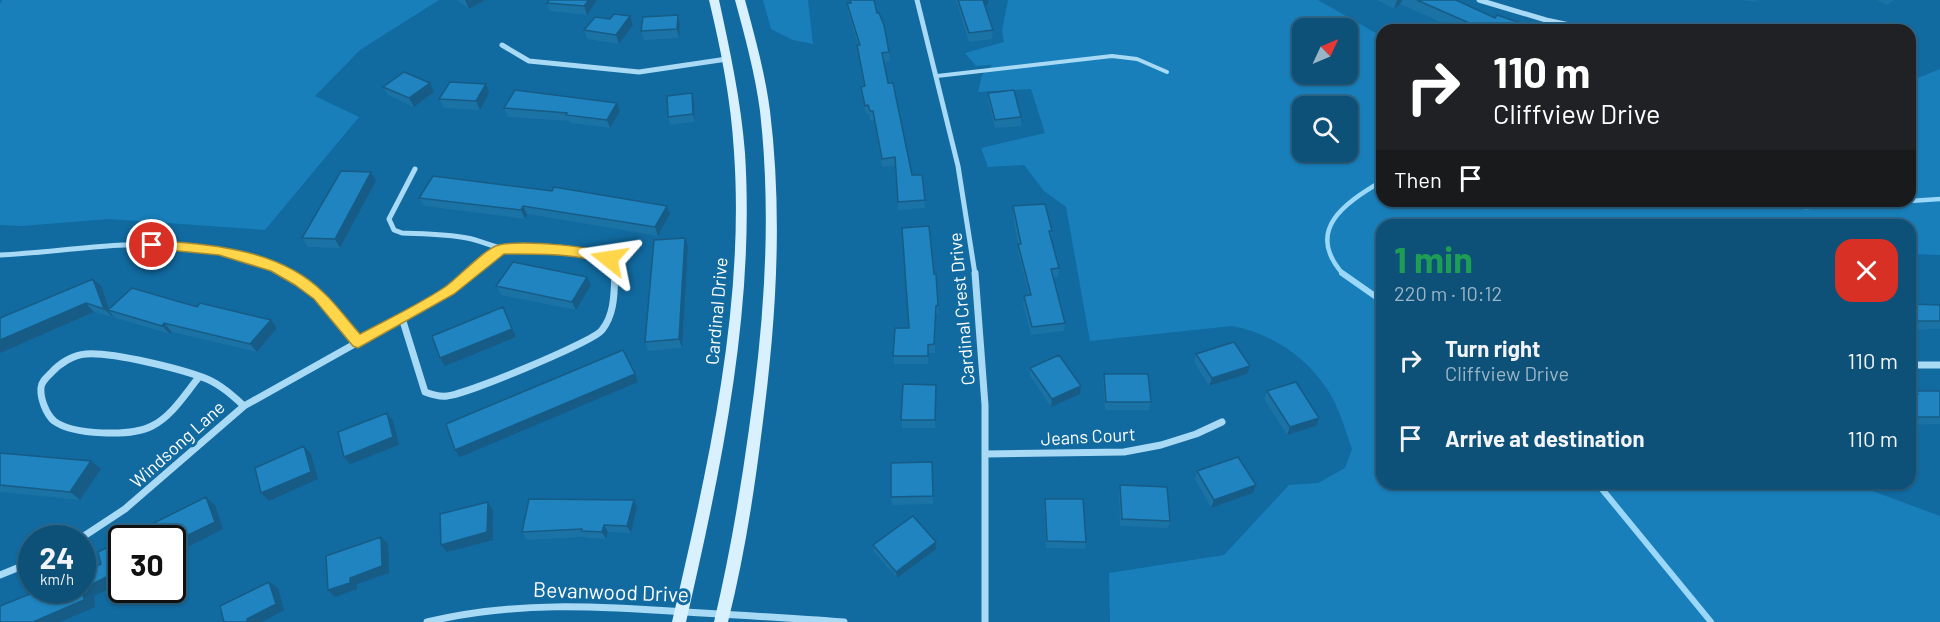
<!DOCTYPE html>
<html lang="en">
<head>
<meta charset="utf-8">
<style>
	body { margin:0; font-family:Barlow,sans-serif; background:#1b5a80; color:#f1f3f6; height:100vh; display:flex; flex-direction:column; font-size:22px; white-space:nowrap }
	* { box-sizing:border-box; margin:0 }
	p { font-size:20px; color:#9ab5c6 }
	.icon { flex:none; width:33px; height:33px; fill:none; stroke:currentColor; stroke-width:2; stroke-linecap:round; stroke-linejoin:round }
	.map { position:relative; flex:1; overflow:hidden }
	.sheet { position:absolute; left:1376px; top:219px; width:540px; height:270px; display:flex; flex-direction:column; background:#0d5078; border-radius:18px; box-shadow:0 2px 4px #0004,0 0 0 2px #2d678a }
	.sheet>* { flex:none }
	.guide { position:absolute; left:1376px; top:24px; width:540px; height:183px; border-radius:18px; box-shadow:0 2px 4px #0004,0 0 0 2px #2d678a; background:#202124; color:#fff; overflow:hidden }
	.needle { width:39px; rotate:46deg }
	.buttons { position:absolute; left:1292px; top:18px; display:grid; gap:12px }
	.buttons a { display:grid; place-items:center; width:66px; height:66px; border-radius:12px; background:#0d5078; box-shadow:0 2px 4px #0004,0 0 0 2px #2d678a; font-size:30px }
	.speed { position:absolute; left:18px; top:525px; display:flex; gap:12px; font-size:30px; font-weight:700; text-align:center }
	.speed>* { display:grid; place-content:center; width:78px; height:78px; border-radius:50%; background:#0d5078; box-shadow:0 2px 4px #0004,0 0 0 2px #2d678a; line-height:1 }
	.speed small { font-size:15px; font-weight:400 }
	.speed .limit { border:3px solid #111; border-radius:9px; background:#fff; color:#111 }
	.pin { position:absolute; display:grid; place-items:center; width:51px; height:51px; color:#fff; margin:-26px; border:3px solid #fff; border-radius:50%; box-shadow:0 2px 6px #0007 }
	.me { position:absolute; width:66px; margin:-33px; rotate:285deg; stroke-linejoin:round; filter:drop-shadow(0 0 4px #0008) }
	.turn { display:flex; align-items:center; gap:21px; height:126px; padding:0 18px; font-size:27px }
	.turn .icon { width:78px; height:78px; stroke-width:2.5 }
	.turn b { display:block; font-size:42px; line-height:51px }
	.then { display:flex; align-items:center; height:57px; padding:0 18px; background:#0003; gap:12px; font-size:22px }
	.round { display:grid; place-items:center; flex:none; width:63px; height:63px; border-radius:18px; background:#1b5a80 }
	.overview { display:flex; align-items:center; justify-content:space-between; height:102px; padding:0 18px }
	h1 { font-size:36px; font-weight:700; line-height:45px; color:#1e9e55 }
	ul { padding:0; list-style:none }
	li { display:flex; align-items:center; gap:18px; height:78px; padding:0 18px }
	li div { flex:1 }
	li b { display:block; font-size:22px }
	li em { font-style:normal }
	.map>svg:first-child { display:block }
	.green { fill:#187fba; fill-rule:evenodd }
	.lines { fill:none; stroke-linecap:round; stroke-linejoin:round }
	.stream-far1 { stroke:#9ad7f8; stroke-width:4.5 }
	.stream { stroke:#9ad7f8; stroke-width:6 }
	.lane { stroke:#a8d9f5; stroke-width:4 }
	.street-far1 { stroke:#a8d9f5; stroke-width:5 }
	.street { stroke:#a8d9f5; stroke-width:7 }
	.secondary { fill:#d9f0fe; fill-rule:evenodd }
	.wall { fill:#1b72a4 }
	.shaded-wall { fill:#165c86 }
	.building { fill:#1f84bf; stroke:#165c86; stroke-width:1.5 }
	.route { fill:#ffd54a; stroke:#a68a30; stroke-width:1.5 }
	.labels { text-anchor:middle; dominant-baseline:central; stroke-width:6; stroke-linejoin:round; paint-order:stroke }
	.street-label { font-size:18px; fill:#fff; stroke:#116aa0 }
	.near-street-label { font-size:21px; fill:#fff; stroke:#116aa0 }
</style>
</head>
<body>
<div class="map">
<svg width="1940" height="622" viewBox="0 0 1940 622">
	<rect width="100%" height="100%" fill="#116aa0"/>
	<!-- green -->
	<path class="green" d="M2 0H439L360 50 315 96 359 117 265 230 109 219 21 226 0 225V4Z
		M763 0H808L813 44 793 40 771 29Z
		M1008 0H1318L1381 36 1382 201H1910V81L1940 69V255L1910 254V225H1382V483H1851L1940 516V622H1110L1109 573 1224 555 1289 485 1318 483 1345 468 1352 449C1345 430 1339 406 1327 389 1306 356 1270 333 1232 326L1090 341 1066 207 1044 191 1024 165 988 167 981 148 1045 133 1031 89 978 92 982 75 992 65 976 66 965 53 1004 42 1002 31ZM1302 28H1347V74H1302ZM1302 106H1347V152H1302Z"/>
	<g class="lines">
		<!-- stream-far1 -->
		<path class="stream-far1" d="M1777 201 1806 207 1906 201
			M1910 201 1940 199
			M1343 274C1304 230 1345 203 1382 181"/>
		<!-- stream -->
		<path class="stream" d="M1342 273 1382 301
			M1597 483 1711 622"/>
		<!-- lane -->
		<path class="lane" d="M937 76 1112 56 1137 59 1167 72"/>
		<!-- street-far1 -->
		<path class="street-far1" d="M917 0 958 166 975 274
			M1479 0 1546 20 1593 30
			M502 45 529 61 639 72 727 59
			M415 169 389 219 394 230 402 233C424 234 446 234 467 238 483 241 496 249 512 250 548 253 585 241 615 266V274
			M0 255C94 250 201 225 287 274
			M469 274 501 249"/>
		<!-- street -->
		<path class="street" d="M285 273 318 296 358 342
			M975 273 985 405V622
			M402 318 425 392C433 395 439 397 447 396 467 394 593 342 602 330 615 314 614 292 615 273
			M1910 365H1940
			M199 377C185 394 172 416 152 426 131 437 73 435 54 421 46 414 40 398 41 388 41 382 47 377 51 373 60 363 73 355 86 354 113 352 182 369 207 379 221 385 233 396 244 406
			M986 454 1124 452 1161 445 1196 434 1222 422
			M81 538 125 509 244 406 449 291 471 273
			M0 575 32 562
			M427 622C513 601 597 606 685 612 738 615 791 618 844 622"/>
		<!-- secondary -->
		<path class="secondary" d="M709 0H719C730 51 741 101 745 153 755 311 721 469 686 622H672C707 470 745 309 734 152 731 100 721 50 709 0Z
			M735 0H745C755 37 765 73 770 111 783 217 776 323 762 429 754 494 744 558 728 622H714C729 559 740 494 749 429 764 324 772 218 760 111 755 73 745 37 735 0Z"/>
	</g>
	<!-- wall -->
	<path class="wall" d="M456 0H485L469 9Z
		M597 0 587 15 550 11 547 3Z
		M849 0H874L877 13 889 52 890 61 884 62 888 83 912 175H922L925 208 898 210 895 166 882 167 874 120H870L869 114H866L862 96 861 87 864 86 858 54 857 45H858L848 12 847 3H850Z
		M956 0H988V5H984L993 30 992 39 969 42Z
		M1377 0H1456L1495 18 1541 30H1458L1400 4 1394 9Z
		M1739 0H1757L1756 2Z
		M1877 0H1894L1887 5Z
		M678 15 680 24 679 38 644 40 641 31Z
		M610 19 633 25 619 44 587 39 584 30Z
		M430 83 434 92 414 107 388 95 383 87Z
		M486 84 489 93 480 110 444 108 439 99Z
		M988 93 1021 117V126L995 128 988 101Z
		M694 102 695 122 670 125 668 117Z
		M504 108 620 111 610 128 570 123 569 121 508 117Z
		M376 181 340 248 308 247 302 238Z
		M419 198 670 214 658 236 527 214 525 219 424 206Z
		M1013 206 1052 231 1051 239 1059 268 1058 277H1053L1065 323 1064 331 1031 335 1023 304 1024 296 1029 295 1018 252V244L1013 215Z
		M685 238 688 246 682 348 648 351 645 342Z
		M934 274 939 314H936L935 353H928V364H894L893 356 909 328Z
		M591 285 576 310 501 295 496 286Z
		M102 287 110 308 197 307 271 320 277 328 257 352 172 332 170 334 116 318 111 313 113 317 94 312 0 353Z
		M1910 304 1940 305V329L1910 330Z
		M1196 354 1247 374 1209 386 1194 362Z
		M1030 368 1081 386 1080 394 1051 407 1030 376Z
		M1104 374 1151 402 1149 410H1105L1103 382Z
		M1267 391 1319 418 1316 426 1287 435 1264 399Z
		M1916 391H1940V424L1910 425V394H1912Z
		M936 393 935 428H902L901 420Z
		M0 453 91 461 101 469 80 500 0 492Z
		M932 462 933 504 892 505 891 497Z
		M1197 471 1256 485 1253 493 1211 508 1195 479Z
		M1120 485 1170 521 1168 528 1120 526 1119 493Z
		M1045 499 1086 542 1085 549 1046 548 1044 506Z
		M634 500 637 507 631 533 608 532 606 539 586 538 585 537 527 540 522 532Z
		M873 545 936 549 897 578 874 552Z"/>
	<!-- shaded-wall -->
	<path class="shaded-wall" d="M465 0H485L469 9Z
		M589 0H597L587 15 584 6Z
		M982 0H988V5L982 6Z
		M1397 0H1402L1400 4 1394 9Z
		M678 15 680 24 679 38 677 29Z
		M630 16 633 25 619 44 616 35Z
		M430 83 434 92 414 107 409 98Z
		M486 84 489 93 480 110 476 101Z
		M692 93 694 102 695 122 693 114Z
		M617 103 620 111 610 128 607 120Z
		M371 172 376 181 340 248 335 239Z
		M523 206 527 214 525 219 521 210Z
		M667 206 670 214 658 236 655 227Z
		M685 238 688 246 682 348 679 339Z
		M587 277 591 285 576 310 572 302Z
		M93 279 102 287 110 311 108 310 111 313 113 317 104 309Z
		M86 303 94 312 0 353V340Z
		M503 307 516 337 445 366 440 358Z
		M271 320 277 328 257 352 250 344Z
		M164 323 172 332 170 334 162 326Z
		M1250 366 1247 374 1209 386 1212 378Z
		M635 374 638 382 460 457 455 450Z
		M1081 386 1080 394 1051 407 1052 399Z
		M387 413 393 421 399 445 350 464 344 457Z
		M1319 418 1316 426 1287 435 1290 427Z
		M304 446 311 454 318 479 269 501 261 493Z
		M91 461 101 469 80 500 70 492Z
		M1256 485 1253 493 1211 508 1214 500Z
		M206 497 215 505 223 529 172 555V543Z
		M634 500 637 507 631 533 627 526Z
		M488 502 493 510V540L447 552 441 545Z
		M604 525 608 532 606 539 602 532Z
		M381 537 388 544 389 573 357 584V589L335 597 328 590 350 578Z
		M936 542V549L897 578 896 572Z
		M122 569V582L94 596 95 607 60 622H33L83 589Z
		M269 582 278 588 284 610 262 622H247V619Z"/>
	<!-- building -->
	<path class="building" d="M549 0H589L584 6 547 3Z
		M850 0H874L877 13H879L884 25 889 52 882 53 888 83H893L912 175H922L925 200 898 202 895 157 882 159 873 111H870L868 105 865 106 861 87 865 86 857 45H860L847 3H851Z
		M958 0H983L993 30 969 33Z
		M1417 0H1456L1495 18 1497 15 1541 30H1491L1467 22Z
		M614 14 630 16 616 35 584 30 595 17 610 19Z
		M678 15 677 29 641 31 643 17Z
		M1849 26H1868L1871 30H1852Z
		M404 72 430 83 409 98 383 87Z
		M450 82 486 84 476 101 439 99Z
		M515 90 617 103 607 120 566 115 567 113 504 108Z
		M1014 90 1021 117 995 120 988 93Z
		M692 93 693 114 668 117 667 96Z
		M341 171 371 172 335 239 302 238Z
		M433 176 552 191 554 187 667 206 655 227 523 206 521 210 419 198Z
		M1045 204 1052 231H1049L1059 268 1051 269 1065 323 1032 327 1024 296 1031 295 1018 244H1021L1013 206Z
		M929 226 934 274H936L938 305 936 306 934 344 928 345V356H893L895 328H909L902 228Z
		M685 238 679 339 645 342 654 240Z
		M513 262 587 277 572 302 496 286Z
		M93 279 104 309 86 303 0 340V318Z
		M132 288 197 307 200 303 271 320 250 344 164 323 162 326 108 310Z
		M1910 304 1940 305V321H1912L1910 318Z
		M503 307 512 329 440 358 432 336Z
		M1234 342 1250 366 1212 378 1196 354Z
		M623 350 635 374 455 450 446 424Z
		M1059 355 1081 386 1052 399 1030 368Z
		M1104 374H1148L1151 402H1106Z
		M1296 382 1319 418 1290 427 1267 391Z
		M903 384 936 385 935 420H901Z
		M1916 391H1940V417H1910V394H1918Z
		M387 413 393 437 344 457 338 432Z
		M304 446 311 472 261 493 255 468Z
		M0 453 91 461 70 492 0 485Z
		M1238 457 1256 485 1214 500 1197 471Z
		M932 462 933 496 891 497V463Z
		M1120 485 1167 487 1170 521 1122 519Z
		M206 497 215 522 172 543V538H124Z
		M529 499 634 500 627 526 604 525 602 532 582 531V529L522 532Z
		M1045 499H1083L1086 542 1047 541Z
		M488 502 487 532 441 545 440 514Z
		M913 516 936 542 896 572 873 545Z
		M381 537 382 566 350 578V583L328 590 326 556Z
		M122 540V569L83 589 84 600 33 622H0V606L40 590H82V572L101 564 98 552Z
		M269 582 276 604 247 619V622H224L220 606Z"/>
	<!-- route -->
	<path class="route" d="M152 240C211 245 279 248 324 293 337 305 348 321 360 334 388 319 418 305 445 287 458 278 485 248 499 245 516 240 606 245 615 259L609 264C572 253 542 254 504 254L454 294 358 348 353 346 314 299 295 285 271 271 219 255 148 248 146 245Z"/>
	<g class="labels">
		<!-- street labels -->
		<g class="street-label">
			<text transform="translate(961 309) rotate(-95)">Cardinal Crest Drive</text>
			<text transform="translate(716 311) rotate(-85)">Cardinal Drive</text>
			<text transform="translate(1088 436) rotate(-3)">Jeans Court</text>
			<text transform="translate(177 444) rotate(-42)">Windsong Lane</text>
		</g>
		<!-- near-street labels -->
		<g class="near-street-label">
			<text transform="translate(611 591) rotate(2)">Bevanwood Drive</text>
		</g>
	</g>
</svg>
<div class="buttons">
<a><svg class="needle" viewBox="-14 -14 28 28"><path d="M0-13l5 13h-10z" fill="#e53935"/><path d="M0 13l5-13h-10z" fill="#9ab5c6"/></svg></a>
<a><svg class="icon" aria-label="search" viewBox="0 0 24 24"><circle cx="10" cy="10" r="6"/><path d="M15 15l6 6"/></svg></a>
</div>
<div class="speed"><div>24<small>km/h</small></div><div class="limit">30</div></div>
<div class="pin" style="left:152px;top:245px;background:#d93025"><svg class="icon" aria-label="arrive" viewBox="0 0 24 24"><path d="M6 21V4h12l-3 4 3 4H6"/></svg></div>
<svg class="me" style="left:609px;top:259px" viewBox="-20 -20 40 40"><path d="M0-17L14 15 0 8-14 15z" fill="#ffd54a" stroke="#fff" stroke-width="4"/></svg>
<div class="guide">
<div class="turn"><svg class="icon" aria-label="right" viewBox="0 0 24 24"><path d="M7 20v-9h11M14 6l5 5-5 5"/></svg><div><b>110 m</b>Cliffview Drive</div></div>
<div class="then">Then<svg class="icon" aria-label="arrive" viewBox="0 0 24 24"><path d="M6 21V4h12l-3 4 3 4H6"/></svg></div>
</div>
<section class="sheet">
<div class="overview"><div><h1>1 min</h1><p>220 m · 10:12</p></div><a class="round" style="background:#d93025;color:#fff"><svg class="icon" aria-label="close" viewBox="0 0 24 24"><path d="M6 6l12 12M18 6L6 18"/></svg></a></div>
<ul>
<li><svg class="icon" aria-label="right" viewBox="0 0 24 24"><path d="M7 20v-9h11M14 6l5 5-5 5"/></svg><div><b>Turn right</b><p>Cliffview Drive</p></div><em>110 m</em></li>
<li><svg class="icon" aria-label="arrive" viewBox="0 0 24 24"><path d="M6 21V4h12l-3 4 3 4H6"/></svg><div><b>Arrive at destination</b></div><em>110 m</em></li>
</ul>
</section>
</div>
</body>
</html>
